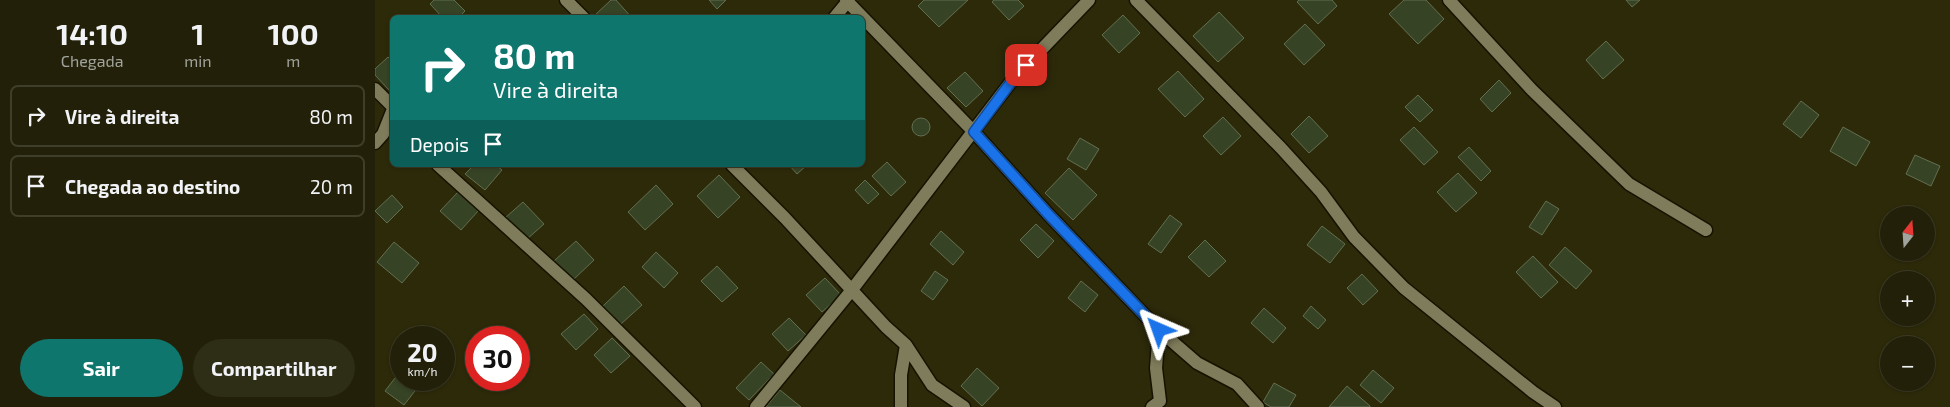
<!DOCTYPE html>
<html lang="pt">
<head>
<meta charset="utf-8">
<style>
	body { margin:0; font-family:"Exo 2",sans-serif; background:#2e2d16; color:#f1f3f6; height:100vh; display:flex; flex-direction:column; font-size:19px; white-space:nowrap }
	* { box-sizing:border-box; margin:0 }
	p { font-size:16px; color:#a2a39c }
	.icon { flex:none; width:28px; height:28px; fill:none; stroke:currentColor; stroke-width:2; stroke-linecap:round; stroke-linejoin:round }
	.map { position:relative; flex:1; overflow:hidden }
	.panel { display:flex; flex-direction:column; background:#222008; width:375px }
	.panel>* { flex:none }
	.hud { position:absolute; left:15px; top:15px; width:475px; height:152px; border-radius:8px; box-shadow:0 1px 4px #0004,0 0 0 1px #3f3e29; background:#0f766e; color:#fff; overflow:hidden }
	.needle { width:32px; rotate:17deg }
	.controls { position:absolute; left:1505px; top:206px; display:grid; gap:10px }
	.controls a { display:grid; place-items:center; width:55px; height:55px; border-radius:50%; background:#222008; box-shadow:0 1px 4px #0004,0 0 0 1px #3f3e29; font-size:25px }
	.speed { position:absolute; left:15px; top:326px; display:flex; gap:10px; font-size:25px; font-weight:700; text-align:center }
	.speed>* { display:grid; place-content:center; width:65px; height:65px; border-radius:50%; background:#222008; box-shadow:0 1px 4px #0004,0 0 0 1px #3f3e29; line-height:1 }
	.speed small { font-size:12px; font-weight:400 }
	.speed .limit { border:8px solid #d22; background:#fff; color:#111 }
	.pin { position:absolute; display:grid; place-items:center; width:42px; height:42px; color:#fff; margin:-21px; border-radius:10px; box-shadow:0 2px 8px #0006 }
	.me { position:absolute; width:55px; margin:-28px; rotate:317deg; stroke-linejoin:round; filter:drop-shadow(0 0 4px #0008) }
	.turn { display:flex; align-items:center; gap:18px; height:105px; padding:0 20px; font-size:22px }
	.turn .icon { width:65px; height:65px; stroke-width:2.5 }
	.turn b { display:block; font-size:35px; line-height:42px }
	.then { display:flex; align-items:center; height:48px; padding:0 20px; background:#0003; gap:10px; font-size:19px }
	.eta { display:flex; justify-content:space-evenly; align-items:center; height:85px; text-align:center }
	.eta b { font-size:30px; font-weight:700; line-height:35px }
	.primary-button { display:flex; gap:10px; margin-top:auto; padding:10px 20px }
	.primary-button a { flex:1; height:58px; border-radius:30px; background:#0f766e; color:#fff; font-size:20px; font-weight:700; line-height:58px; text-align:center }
	.primary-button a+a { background:#2e2d16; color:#f1f3f6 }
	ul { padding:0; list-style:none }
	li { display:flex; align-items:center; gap:15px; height:62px; margin:0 10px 8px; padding:0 10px; border:2px solid #3f3e29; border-radius:8px }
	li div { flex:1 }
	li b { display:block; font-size:19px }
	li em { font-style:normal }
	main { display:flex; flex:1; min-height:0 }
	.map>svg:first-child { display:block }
	.building { fill:#374325; stroke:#636f51 }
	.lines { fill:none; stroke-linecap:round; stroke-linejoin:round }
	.street-casing { stroke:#161200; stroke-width:15 }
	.street { stroke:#7f7c5b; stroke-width:12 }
	.route-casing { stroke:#114b97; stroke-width:12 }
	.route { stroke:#1a73e8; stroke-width:9 }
</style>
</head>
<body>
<main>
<section class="panel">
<div class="eta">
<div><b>14:10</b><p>Chegada</p></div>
<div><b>1</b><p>min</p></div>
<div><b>100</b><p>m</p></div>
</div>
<ul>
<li><svg class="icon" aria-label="right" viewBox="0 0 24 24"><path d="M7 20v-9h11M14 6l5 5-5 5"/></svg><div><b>Vire à direita</b></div><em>80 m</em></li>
<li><svg class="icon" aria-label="arrive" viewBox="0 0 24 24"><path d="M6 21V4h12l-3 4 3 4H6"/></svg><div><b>Chegada ao destino</b></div><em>20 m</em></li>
</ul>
<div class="primary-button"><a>Sair</a><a>Compartilhar</a></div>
</section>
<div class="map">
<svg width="1575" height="407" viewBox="0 0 1575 407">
	<rect width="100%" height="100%" fill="#2d2a0a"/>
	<!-- building -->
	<path class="building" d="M59 0H79L90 11 83 18H68L55 4Z
		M236 0H241L257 18H222L220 15Z
		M334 0H351L342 9Z
		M549 0H593L564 27 543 6Z
		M619 0H643L649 6 634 20 617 2Z
		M924 0H957L962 6 943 24 922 2Z
		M1029 0H1051L1069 19 1043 44 1014 14Z
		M1251 0H1265L1257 7Z
		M844 12 869 38 843 62 818 36Z
		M748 15 765 33 744 53 727 35Z
		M930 24 950 45 929 65 909 44Z
		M1231 41 1249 60 1228 79 1211 60Z
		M13 57 18 62V88L14 90 0 75V69Z
		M803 71 829 99 810 117 783 89Z
		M590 72 608 91 591 107 572 88Z
		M1124 80 1136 93 1117 112 1105 99Z
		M1043 95 1058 110 1045 122 1030 107Z
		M1426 101 1444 115 1426 138 1408 124Z
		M934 116 953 136 934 153 916 134Z
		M848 117 866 136 846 155 828 136Z
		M537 127a9 9 0 1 1 18 0a9 9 0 1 1-18 0Z
		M1039 127 1063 152 1049 165 1025 140Z
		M1468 127 1495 142 1481 166 1455 151Z
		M705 138 724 149 711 170 692 159Z
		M1094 147 1116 171 1106 181 1083 157Z
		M1540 155 1565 166 1556 186 1531 174Z
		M512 162 531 182 516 196 497 176Z
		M99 165H121L127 170 110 190 90 174Z
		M414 165H432L422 174Z
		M694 168 722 195 698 220 670 193Z
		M1083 173 1102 193 1081 212 1062 192Z
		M344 175 365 197 343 218 322 196Z
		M490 180 504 194 493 204 480 190Z
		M281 185 298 204 270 230 253 212Z
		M84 191 104 210 86 230 65 211Z
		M17 195 28 207 12 223 0 211Z
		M1171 201 1184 209 1167 235 1154 227Z
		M148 202 169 224 151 240 130 218Z
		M795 215 807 224 786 253 773 244Z
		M661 224 679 241 663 258 645 240Z
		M947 226 970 244 955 263 932 245Z
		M566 231 589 252 578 265 555 244Z
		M830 240 851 261 834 277 813 257Z
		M201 241 219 260 198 280 179 261Z
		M19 242 44 263 27 283 2 262Z
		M1190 247 1217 271 1201 289 1174 265Z
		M281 252 303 273 289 288 267 267Z
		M1158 256 1183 282 1166 298 1141 272Z
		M342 266 363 288 347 302 326 281Z
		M560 271 573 280 558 300 546 291Z
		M987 274 1003 291 988 305 972 288Z
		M450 278 466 295 447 312 431 295Z
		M706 281 723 295 710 312 693 298Z
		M249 286 267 305 246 324 228 306Z
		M936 306 951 320 943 329 928 316Z
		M889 308 911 328 898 343 876 323Z
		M209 314 223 329 201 350 186 334Z
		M414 318 431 335 413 351 397 334Z
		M237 338 255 356 236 373 219 355Z
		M386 362 399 374 374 400 361 388Z
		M602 368 624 388 607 406 586 386Z
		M998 370 1019 388 1006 403 985 385Z
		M24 373 26 380H34L43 387 29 405 10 391Z
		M899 383 921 395 914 407H896L888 402Z
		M972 386 995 406V407H954Z
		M405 390 426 407H391Z"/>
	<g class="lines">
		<!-- street casing -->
		<g class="street-casing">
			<path id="street" d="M191 0 209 18
				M471 0 599 132 673 214 784 330 822 363 862 384 883 407
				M761 0 906 148 946 192 979 237 1029 288 1158 392 1180 407
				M1074 0 1157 90 1254 184 1331 230
				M459 18 474 0
				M0 89 18 107
				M0 143 8 134 18 109
				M63 165 211 299 320 407
				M357 165 410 218 511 327 531 345 526 375V407
				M531 345 557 385 589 407
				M381 407 476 291 639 78 714 0
				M777 407 785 401 781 368 784 330"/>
		</g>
		<!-- street -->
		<use href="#street" class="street"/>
	</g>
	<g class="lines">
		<!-- route casing -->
		<g class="route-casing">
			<path id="route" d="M651 65 639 78 599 132 673 214 784 330"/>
		</g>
		<!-- route -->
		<use href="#route" class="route"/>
	</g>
</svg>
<div class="controls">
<a><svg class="needle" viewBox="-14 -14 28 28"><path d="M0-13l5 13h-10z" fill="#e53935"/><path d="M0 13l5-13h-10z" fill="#a2a39c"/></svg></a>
<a>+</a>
<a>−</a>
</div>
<div class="speed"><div>20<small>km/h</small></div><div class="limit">30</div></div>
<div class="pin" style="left:651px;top:65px;background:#d93025"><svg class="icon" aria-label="arrive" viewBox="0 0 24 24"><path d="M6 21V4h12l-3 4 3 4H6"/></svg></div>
<svg class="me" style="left:784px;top:330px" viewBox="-20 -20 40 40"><path d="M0-17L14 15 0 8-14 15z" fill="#1a73e8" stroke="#fff" stroke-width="4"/></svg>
<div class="hud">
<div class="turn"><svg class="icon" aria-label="right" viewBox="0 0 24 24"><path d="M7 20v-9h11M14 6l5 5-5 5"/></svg><div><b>80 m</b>Vire à direita</div></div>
<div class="then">Depois<svg class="icon" aria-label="arrive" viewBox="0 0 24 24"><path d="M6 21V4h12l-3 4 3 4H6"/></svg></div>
</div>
</div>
</main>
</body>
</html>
